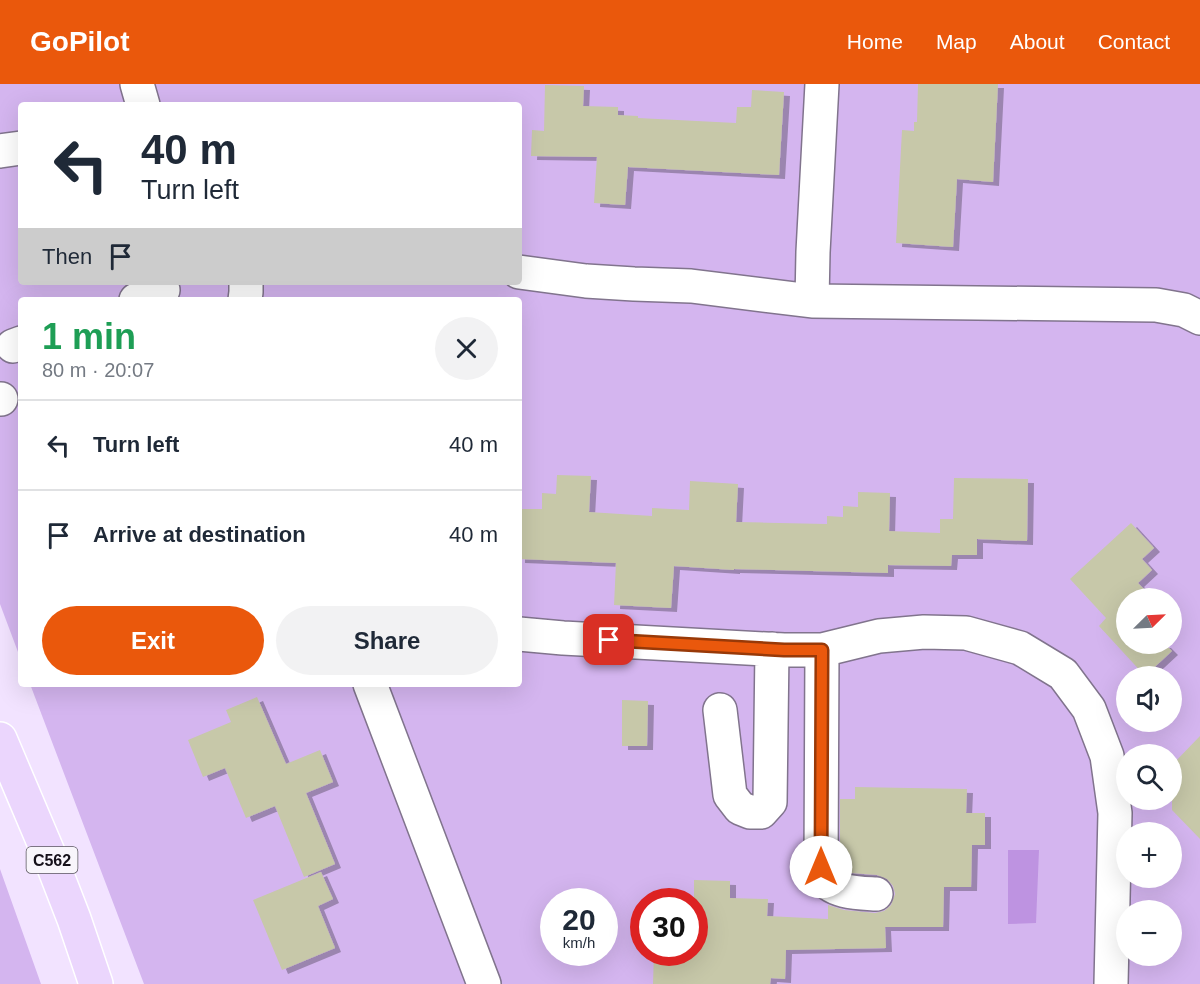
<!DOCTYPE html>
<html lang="en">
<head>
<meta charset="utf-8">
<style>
	body { margin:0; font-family:Arial,sans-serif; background:#f2f2f3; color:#1f2937; height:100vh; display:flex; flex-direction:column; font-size:22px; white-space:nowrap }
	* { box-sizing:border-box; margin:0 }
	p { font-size:20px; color:#747a83 }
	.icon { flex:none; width:33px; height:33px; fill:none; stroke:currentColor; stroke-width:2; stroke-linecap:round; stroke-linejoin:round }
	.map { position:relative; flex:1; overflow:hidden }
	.panel { position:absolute; left:18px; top:213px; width:504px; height:390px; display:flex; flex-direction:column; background:#fff; border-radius:6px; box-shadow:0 6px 24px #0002 }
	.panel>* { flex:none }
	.top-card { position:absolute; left:18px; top:18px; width:504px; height:183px; border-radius:6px; box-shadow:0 6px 24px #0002; background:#fff; color:#1f2937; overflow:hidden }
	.needle { width:39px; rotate:66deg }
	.tools { position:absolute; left:1116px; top:504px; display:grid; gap:12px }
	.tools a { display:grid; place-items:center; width:66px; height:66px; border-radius:50%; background:#fff; box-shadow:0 6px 24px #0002; font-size:30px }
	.speed { position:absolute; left:540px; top:804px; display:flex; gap:12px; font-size:30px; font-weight:700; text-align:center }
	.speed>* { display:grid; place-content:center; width:78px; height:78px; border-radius:50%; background:#fff; box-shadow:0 6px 24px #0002; line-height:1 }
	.speed small { font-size:15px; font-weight:400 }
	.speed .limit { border:9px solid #d22; background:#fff; color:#111 }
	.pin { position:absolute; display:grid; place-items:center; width:51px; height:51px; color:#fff; margin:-26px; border-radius:12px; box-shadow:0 3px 9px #0006 }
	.me { position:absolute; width:66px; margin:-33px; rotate:0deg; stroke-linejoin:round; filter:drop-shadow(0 0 4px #0008) }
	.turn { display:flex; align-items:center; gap:21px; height:126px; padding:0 24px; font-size:27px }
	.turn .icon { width:78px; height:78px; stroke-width:2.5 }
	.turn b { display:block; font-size:42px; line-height:51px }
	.then { display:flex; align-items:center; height:57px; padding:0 24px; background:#0003; gap:12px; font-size:22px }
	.round { display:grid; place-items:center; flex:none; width:63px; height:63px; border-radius:32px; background:#f2f2f3 }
	.headline { display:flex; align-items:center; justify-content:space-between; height:102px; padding:0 24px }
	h1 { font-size:36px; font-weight:600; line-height:45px; color:#1e9e55 }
	.action { display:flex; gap:12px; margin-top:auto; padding:12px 24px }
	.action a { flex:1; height:69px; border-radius:36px; background:#ea580c; color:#fff; font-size:24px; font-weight:600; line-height:69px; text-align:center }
	.action a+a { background:#f2f2f3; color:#1f2937 }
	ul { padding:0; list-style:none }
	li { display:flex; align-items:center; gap:18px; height:90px; padding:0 24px; border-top:2px solid #e0e1e3 }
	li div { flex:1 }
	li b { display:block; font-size:22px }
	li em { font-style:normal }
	header { display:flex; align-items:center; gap:36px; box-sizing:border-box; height:84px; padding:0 30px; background:#ea580c; color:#fff }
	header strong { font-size:28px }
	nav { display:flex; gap:33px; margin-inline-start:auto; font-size:21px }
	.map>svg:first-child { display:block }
	.green { fill:#d4b5ef; fill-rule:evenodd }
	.water { fill:#be93e1 }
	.building { fill:#c7c8a9; filter:url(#shadow) }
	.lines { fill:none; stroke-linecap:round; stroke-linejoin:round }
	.minor-casing { stroke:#81748d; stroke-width:36 }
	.major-casing { stroke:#fff; stroke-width:36 }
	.minor { stroke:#fff; stroke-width:33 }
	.major { stroke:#ebd6fd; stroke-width:33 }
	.route-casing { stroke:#983908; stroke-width:15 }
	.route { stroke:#ea580c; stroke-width:10 }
	.labels { text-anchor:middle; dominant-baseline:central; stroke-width:6; stroke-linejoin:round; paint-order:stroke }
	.shield { fill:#f8f5fb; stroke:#59555d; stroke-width:1.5 }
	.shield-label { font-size:16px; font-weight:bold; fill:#151019 }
</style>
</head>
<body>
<header>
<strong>GoPilot</strong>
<nav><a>Home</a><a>Map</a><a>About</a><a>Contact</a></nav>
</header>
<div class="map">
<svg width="1200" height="900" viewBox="0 0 1200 900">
	<defs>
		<filter id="shadow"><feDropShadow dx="6" dy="4" stdDeviation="0" flood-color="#0004"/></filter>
	</defs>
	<rect width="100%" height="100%" fill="#f2e3ff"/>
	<!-- green -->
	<path class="green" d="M0 0H1200V900H144L30 600H519V216H21V576L0 520ZM21 21H519V198H21ZM1126 514H1172V560H1126ZM1126 592H1172V638H1126ZM1126 670H1172V716H1126ZM1126 748H1172V794H1126ZM554 818H604V868H554ZM644 818H694V868H644ZM1126 826H1172V872H1126Z
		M0 785 41 900H0Z"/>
	<!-- water -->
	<path class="water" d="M1008 766H1039L1036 839 1008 840Z"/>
	<!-- building -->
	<path class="building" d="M918 0H998L993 98 957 95 953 163 896 159 902 46 914 47V38H917Z
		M545 1 584 2 583 22 618 23V31L638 32V34L736 39 737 23H751L752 6 784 8 779 91 628 83 625 121 594 119 597 73 531 72 532 46 544 47Z
		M557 391 591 392 589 428 652 432V424L689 426 690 397 738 400 736 438 827 440V432L843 433V422L858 423V408L890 409 889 447 940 449V435H953L954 394 1028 395 1027 457 977 455V471H952L951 482 888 481V489L734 485V486L674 482 671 524 614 521 616 479 519 475V425H542V409L556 410Z
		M1131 439 1154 464 1142 475 1152 486 1138 499 1153 514H1126V560H1165L1172 567 1145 592 1099 542 1106 534 1070 495Z
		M257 613 286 680 320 666 333 698 306 709 335 780 304 793 275 722 246 734 225 684 203 693 188 656 231 638 226 626Z
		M622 616 648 617 647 662H622Z
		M1200 652V755L1172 726V681Z
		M855 703 967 705 966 729H985V761H972L971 803H944L943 843H885L886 864 786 866 785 895 771 894 770 900H653L654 868H694V796L730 797V814L768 815 767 832 828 835V821L844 826 875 829 884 827 891 821 895 810 893 802 887 795 877 791 851 789 842 786 840 784V715H855Z
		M321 788 333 815 318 822 335 864 282 886 253 816Z"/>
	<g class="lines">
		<!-- minor casing -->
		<g class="minor-casing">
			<path id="minor" d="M137 0 143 21
				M0 67 21 64
				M519 188 586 197 634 200 691 202 812 217 1156 221 1184 226 1200 234
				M136 216 163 206
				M245 216 246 208V198
				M812 217 813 168 822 0
				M13 262 21 259
				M0 315H1
				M519 550 563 554 784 566H822L879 552 924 548 966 549 1020 564 1063 590 1089 625 1107 672 1115 729 1111 900
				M822 566 821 783C822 787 822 790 824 793 831 809 861 809 876 810
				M370 600 484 900
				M720 626 730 711 740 724 750 728H761L770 718 772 565"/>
		</g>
		<!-- major casing -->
		<g class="major-casing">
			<path id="major" d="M0 655 50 773 74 835 96 900"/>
		</g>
		<!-- minor -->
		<use href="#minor" class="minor"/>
		<!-- major -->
		<use href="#major" class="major"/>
	</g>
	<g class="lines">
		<!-- route casing -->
		<g class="route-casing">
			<path id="route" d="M609 556 784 566H822L821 783"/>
		</g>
		<!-- route -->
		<use href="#route" class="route"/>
	</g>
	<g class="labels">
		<!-- shield labels -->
		<rect class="shield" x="26.5" y="763" width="51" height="26" rx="4.5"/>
		<g class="shield-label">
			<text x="52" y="776">C562</text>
		</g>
	</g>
</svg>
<div class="tools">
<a><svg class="needle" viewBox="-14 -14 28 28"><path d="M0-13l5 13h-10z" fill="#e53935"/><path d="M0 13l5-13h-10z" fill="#747a83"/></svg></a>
<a><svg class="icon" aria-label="sound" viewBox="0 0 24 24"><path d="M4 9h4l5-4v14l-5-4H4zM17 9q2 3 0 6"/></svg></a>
<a><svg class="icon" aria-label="search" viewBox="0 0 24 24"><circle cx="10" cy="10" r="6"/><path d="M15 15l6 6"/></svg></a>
<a>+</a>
<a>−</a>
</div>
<div class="speed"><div>20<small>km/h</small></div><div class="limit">30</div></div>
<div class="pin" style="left:609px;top:556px;background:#d93025"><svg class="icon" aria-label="arrive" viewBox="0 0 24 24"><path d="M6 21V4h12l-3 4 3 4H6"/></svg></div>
<svg class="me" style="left:821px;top:783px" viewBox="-20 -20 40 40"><circle r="19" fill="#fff"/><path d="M0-13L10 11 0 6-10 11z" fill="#ea580c"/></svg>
<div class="top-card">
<div class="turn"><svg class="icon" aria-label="left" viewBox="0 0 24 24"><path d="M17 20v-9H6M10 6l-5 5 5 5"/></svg><div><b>40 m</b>Turn left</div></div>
<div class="then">Then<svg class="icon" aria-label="arrive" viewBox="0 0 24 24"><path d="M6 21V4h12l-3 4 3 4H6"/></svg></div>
</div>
<section class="panel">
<div class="headline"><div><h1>1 min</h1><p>80 m · 20:07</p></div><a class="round"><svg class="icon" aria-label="close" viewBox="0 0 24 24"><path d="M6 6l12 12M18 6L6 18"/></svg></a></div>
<ul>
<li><svg class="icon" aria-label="left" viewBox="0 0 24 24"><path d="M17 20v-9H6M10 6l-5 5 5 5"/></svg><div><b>Turn left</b></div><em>40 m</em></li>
<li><svg class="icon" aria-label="arrive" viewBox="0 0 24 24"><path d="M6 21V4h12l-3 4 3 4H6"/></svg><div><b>Arrive at destination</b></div><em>40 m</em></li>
</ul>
<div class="action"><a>Exit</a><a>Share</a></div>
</section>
</div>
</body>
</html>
